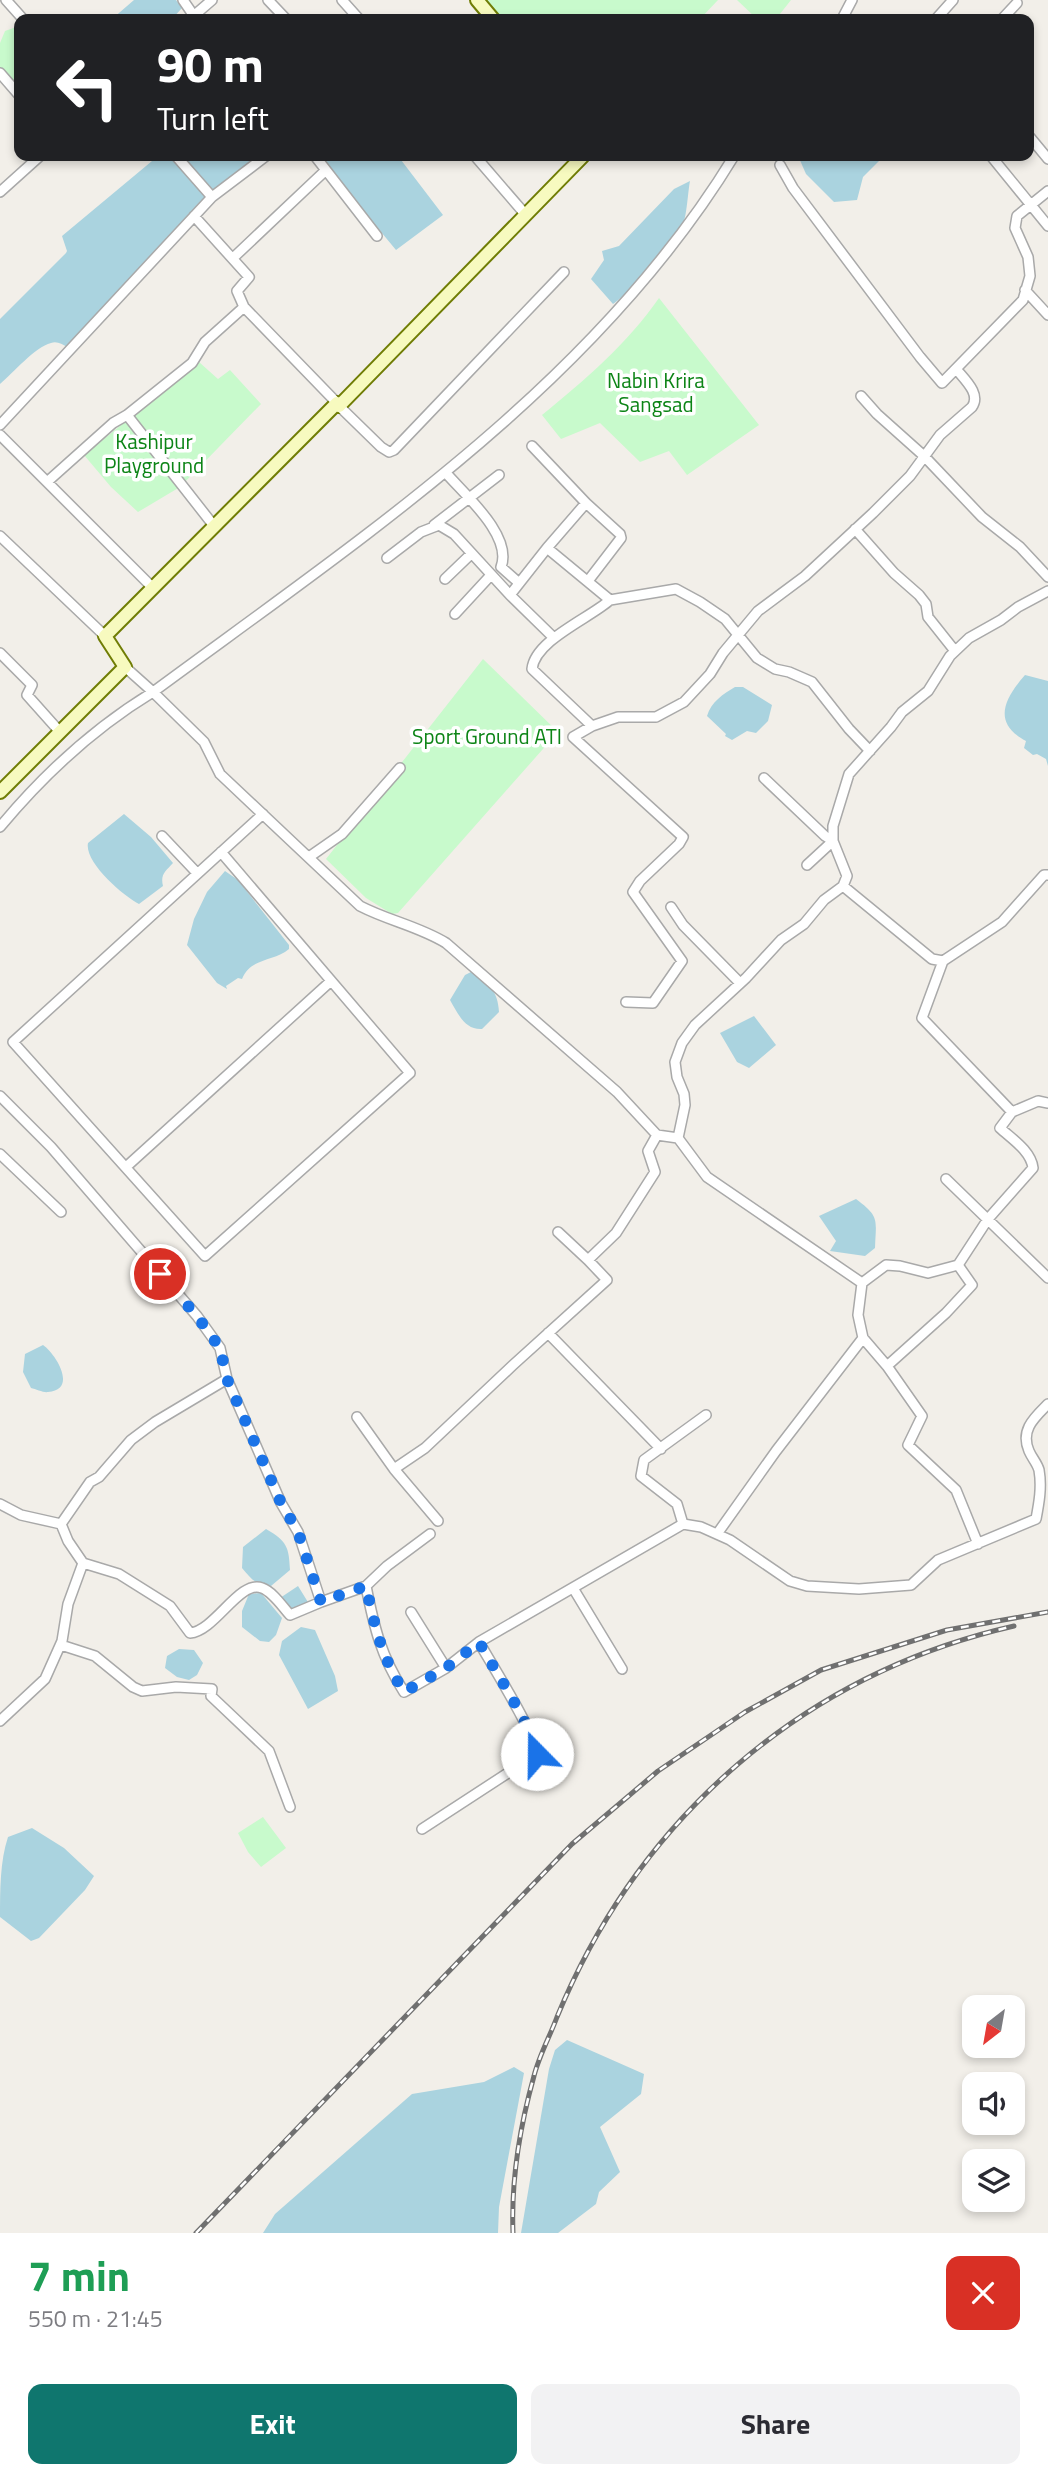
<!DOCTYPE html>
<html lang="en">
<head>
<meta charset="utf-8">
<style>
	body { margin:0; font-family:"Titillium Web",sans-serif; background:#f2f2f3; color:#2b2b33; height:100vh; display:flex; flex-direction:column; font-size:26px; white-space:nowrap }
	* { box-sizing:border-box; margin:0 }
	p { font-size:23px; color:#7c7c81 }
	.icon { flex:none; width:38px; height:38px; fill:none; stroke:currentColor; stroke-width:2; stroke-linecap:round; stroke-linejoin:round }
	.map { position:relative; height:2233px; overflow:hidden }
	.drawer { display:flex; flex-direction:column; background:#fff; flex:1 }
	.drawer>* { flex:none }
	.top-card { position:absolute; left:14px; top:14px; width:1020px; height:147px; border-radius:14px; box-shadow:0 4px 10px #0003; background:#202124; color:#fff; overflow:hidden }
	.needle { width:46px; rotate:211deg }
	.controls { position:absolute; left:962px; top:1995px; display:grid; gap:14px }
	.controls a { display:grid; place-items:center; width:63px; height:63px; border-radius:14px; background:#fff; box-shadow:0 4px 10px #0003; font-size:35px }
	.pin { position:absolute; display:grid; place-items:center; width:60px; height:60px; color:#fff; margin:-30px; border:4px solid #fff; border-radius:50%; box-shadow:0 2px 7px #0007 }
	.me { position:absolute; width:77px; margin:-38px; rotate:338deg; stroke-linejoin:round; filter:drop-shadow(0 0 5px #0008) }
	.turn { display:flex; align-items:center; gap:24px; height:147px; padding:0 28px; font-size:32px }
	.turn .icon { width:91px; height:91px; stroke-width:2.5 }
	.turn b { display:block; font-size:49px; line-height:60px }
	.round { display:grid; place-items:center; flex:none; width:74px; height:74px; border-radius:14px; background:#f2f2f3 }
	.summary { display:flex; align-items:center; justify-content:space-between; height:119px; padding:0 28px }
	h1 { font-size:42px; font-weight:700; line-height:52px; color:#1e9e55 }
	.action { display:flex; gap:14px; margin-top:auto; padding:14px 28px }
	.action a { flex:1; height:80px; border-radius:14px; background:#0f766e; color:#fff; font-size:28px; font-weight:700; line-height:80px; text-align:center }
	.action a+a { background:#f2f2f3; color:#2b2b33 }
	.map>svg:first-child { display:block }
	.park { fill:#c8facc }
	.water { fill:#aad3df }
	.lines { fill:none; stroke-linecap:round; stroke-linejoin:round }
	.street-casing { stroke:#a9a9a9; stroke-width:12 }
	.secondary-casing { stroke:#707d05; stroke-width:16 }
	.street { stroke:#fff; stroke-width:9 }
	.secondary { stroke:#f7fabf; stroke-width:12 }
	.rail-casing { stroke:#707070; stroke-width:5 }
	.rail { stroke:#fff; stroke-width:2.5; stroke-dasharray:8; stroke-linecap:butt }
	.route { stroke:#1a73e8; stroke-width:12; stroke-dasharray:0 21.6 }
	.labels { text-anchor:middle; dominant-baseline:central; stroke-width:7; stroke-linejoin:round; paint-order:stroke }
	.park-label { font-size:21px; fill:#0c8416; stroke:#fff }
</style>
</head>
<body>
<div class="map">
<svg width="1048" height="2233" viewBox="0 0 1048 2233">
	<rect width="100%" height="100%" fill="#f2efe9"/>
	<!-- park -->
	<path class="park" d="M485 0H718L700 19H501Z
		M737 0H791L776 19H757Z
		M19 26V102L0 76V43L5 31Z
		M659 298 759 425 687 475 669 451 640 462 600 423 561 439 542 415C585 380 628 343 659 298Z
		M199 362 218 379 230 370 261 404 180 487 138 512 111 487 84 455Z
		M483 659 558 732 398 913 392 914 366 898 326 859Z
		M263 1817 286 1848 261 1867 248 1852 238 1833Z"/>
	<!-- water -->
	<path class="water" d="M134 0H176L182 8 172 19H112Z
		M158 156H261L192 215 67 347C62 344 57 341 51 343 35 347 13 373 0 384V319L66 253 67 251 62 236Z
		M318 156H398L443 215 396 250Z
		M800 156H884L863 177 857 200 834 202 806 174 799 158Z
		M690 181C688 191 687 215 683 224 675 240 628 295 613 304L591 279 604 260 602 251 619 246 674 189Z
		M1025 675 1048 681V766L1046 759 1037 754 1033 755 1024 748 1026 741C992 723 1004 699 1025 675Z
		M735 687H743L772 705 768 721 756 733 747 731 732 740 725 736 726 734 707 716C711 702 723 694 735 687Z
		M124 814 151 837 173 863C166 871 160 874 163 886L139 904C123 896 84 862 88 843Z
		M225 871 238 880 289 945V949C274 962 251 957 242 979L238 978 226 986 227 989 217 983 187 945 194 919 207 892Z
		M471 972C488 983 498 990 499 1012L482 1029C465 1030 458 1014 450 1000L465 975Z
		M754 1016 776 1045 749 1068 737 1062 720 1033Z
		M856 1199C880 1217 876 1219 875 1248L865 1256 830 1251 836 1241 819 1216Z
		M43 1345C56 1354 78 1390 48 1392 44 1393 36 1389 31 1388L23 1372 25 1354Z
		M266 1529C287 1541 289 1547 290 1570L271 1586C257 1586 251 1579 242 1568L243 1547Z
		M298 1586 311 1607 290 1619 274 1602Z
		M261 1593 282 1618 276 1635 269 1642 260 1641 242 1627V1611L249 1594Z
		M301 1627 315 1630 335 1676 338 1691 308 1709 279 1655 282 1641Z
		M179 1649 194 1650 203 1663 197 1675 189 1680 177 1677 165 1668 167 1656Z
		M32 1828 64 1848 94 1876 85 1890 39 1938 31 1941 0 1917C0 1890 0 1861 8 1837Z
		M567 2040 644 2074 641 2094 600 2127 620 2172 599 2192 596 2204 558 2233H521L549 2069 555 2050Z
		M514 2067 524 2073 499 2207 498 2233H263L275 2214 412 2094 484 2082Z"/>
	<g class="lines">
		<!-- street casing -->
		<g class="street-casing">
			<path id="street" d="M6 0 23 19
				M183 0 194 16
				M268 0 286 19
				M342 0 359 19
				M190 19 212 0
				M842 19 852 0
				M936 19 953 0
				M1002 19 1017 3
				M0 73 19 95
				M1029 136 1048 159
				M176 156 212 197
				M315 156 377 236
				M475 156 525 214
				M991 156 1048 226
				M780 165 793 188 920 357 942 383 1023 300 1030 276 1028 257 1015 228 1017 216 1048 191
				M0 192 40 156
				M194 216 249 277 237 291 244 307
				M233 258 326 170
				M1025 290 1048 315
				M861 396 877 414 924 456 982 517 1020 547 1048 577
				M339 406 381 447 389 452 394 450 564 272
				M127 415 214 526
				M0 425 212 197 266 156
				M0 435 153 588
				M532 446 586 503
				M446 473C465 495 513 536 501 567L518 582
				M47 482 113 423 127 415 192 363 205 342 244 307 337 403
				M434 525 499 475
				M855 529 894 573 919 595 926 604 928 617 955 651
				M0 536 105 636
				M547 548 610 600 676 589 700 602 725 619 757 658 775 669 789 672 812 682 849 729 870 751
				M387 558 421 532 439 525 454 534 510 595 547 548 586 503 620 534 621 538 588 581
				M445 579 471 554
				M510 595 554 638
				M455 614 491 575
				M0 653 32 685 27 695 60 732
				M125 667 153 692C363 537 596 383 734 156
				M592 726 532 669C535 640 590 618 610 600
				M764 778 825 836 833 841 807 865
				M0 827C44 774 94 728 153 692L204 742 220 774 360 906C389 921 418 926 446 943L617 1092 657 1135
				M162 836 197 873
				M221 852 410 1073 205 1256 13 1042 263 814
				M309 857 342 834 400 768
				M843 886 932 959 943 961 1002 922 1044 875H1048
				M671 907 683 925 740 983
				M943 961 922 1018 1012 1112 1000 1128C1012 1139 1031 1151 1033 1168L988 1219 958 1265 928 1273 900 1266 886 1265 862 1283 858 1315 863 1338 887 1366 922 1416 908 1445 956 1490 978 1544
				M626 1002 653 1003 682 961 633 892 640 881 679 844 683 837 573 737 592 726 618 717H656L684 702 710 674 723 653 758 611 805 576 873 513 910 476 940 435 972 407C981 394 965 380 957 370
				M0 1096 51 1147 197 1316 220 1348 227 1379 281 1503 298 1532 321 1602 366 1586C374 1627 381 1656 404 1692L446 1668 479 1642 683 1524 701 1527 730 1540 790 1581 807 1586 859 1589 911 1585 938 1560 1036 1519C1039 1503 1042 1487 1039 1470 1037 1463 1032 1458 1029 1451 1020 1430 1034 1418 1048 1404
				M1012 1112 1038 1101 1048 1103
				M0 1154 61 1212
				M126 1167 331 981
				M946 1179 1048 1278
				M558 1232 588 1260
				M862 1283 707 1177 678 1138 685 1105 684 1094 677 1077 675 1062 682 1043 695 1025 746 978 781 940 804 924 824 900 843 886 847 876 833 841V826L849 774 891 727 902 712 928 691 950 656 969 638 1001 620 1018 607 1048 591
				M548 1333 661 1449
				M887 1366 946 1313 972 1285 958 1265
				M357 1417 394 1469 438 1521
				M394 1469 425 1448 513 1365 607 1280 588 1260 616 1233 655 1172 648 1151 657 1135 678 1138
				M0 1504 21 1515 61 1524
				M61 1524 68 1541 83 1563 119 1574 170 1606 190 1633C215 1631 240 1579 262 1588 273 1592 282 1606 290 1615L321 1602
				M61 1524 90 1482 99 1477 131 1440 155 1422 227 1379
				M683 1524 677 1504 641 1476 644 1460 706 1415
				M717 1534 776 1451 863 1338
				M366 1586 387 1566 430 1534
				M573 1588 622 1669
				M411 1612 446 1668
				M61 1645 95 1656 133 1687 142 1691 176 1687 212 1689 211 1696 269 1751 290 1807
				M0 1721 45 1679 62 1641 68 1604 83 1563
				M422 1829 537 1754C537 1736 490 1662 479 1642"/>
		</g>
		<!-- secondary casing -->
		<g class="secondary-casing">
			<path id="secondary" d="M477 0 493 19
				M0 792 125 667 105 636 337 403 339 406 583 156"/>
		</g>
		<!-- street -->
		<use href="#street" class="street"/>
		<!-- secondary -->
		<use href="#secondary" class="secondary"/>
		<!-- rail casing -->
		<g class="rail-casing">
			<path id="rail" d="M196 2233 572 1844 658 1771 745 1712 821 1670 947 1630 1048 1612
				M513 2233C511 2181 520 2126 534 2076 539 2056 550 2036 557 2017 639 1818 803 1674 1014 1626"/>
		</g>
		<!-- rail -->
		<use href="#rail" class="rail"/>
	</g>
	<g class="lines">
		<!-- route -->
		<path class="route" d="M160 1274 197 1316 220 1348 227 1379 281 1503 298 1532 321 1602 366 1586C375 1627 381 1656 404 1692L446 1668 479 1642C490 1662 537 1736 537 1754"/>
	</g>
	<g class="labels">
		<!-- park labels -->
		<g class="park-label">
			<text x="656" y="380">Nabin Krira<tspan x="656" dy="24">Sangsad</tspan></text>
			<text x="154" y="441">Kashipur<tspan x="154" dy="24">Playground</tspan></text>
			<text x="487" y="736">Sport Ground ATI</text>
		</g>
	</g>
</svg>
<div class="controls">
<a><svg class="needle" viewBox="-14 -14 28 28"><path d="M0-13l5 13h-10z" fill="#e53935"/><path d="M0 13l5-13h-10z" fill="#7c7c81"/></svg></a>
<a><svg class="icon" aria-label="sound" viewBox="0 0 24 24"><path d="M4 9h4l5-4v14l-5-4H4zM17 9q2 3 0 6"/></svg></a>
<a><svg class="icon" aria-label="layers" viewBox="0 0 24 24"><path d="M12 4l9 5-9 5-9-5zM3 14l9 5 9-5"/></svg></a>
</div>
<div class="pin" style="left:160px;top:1274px;background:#d93025"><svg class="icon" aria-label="arrive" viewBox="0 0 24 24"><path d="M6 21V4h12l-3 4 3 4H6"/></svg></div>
<svg class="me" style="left:537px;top:1754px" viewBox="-20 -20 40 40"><circle r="19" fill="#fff"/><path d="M0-13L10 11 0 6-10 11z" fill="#1a73e8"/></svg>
<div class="top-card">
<div class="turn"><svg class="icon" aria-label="left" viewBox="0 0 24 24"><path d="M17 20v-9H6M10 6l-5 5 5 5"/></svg><div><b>90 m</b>Turn left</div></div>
</div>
</div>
<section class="drawer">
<div class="summary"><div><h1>7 min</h1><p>550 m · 21:45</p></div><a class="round" style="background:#d93025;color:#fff"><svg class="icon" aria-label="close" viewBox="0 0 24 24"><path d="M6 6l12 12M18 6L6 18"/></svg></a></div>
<div class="action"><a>Exit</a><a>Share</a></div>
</section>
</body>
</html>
